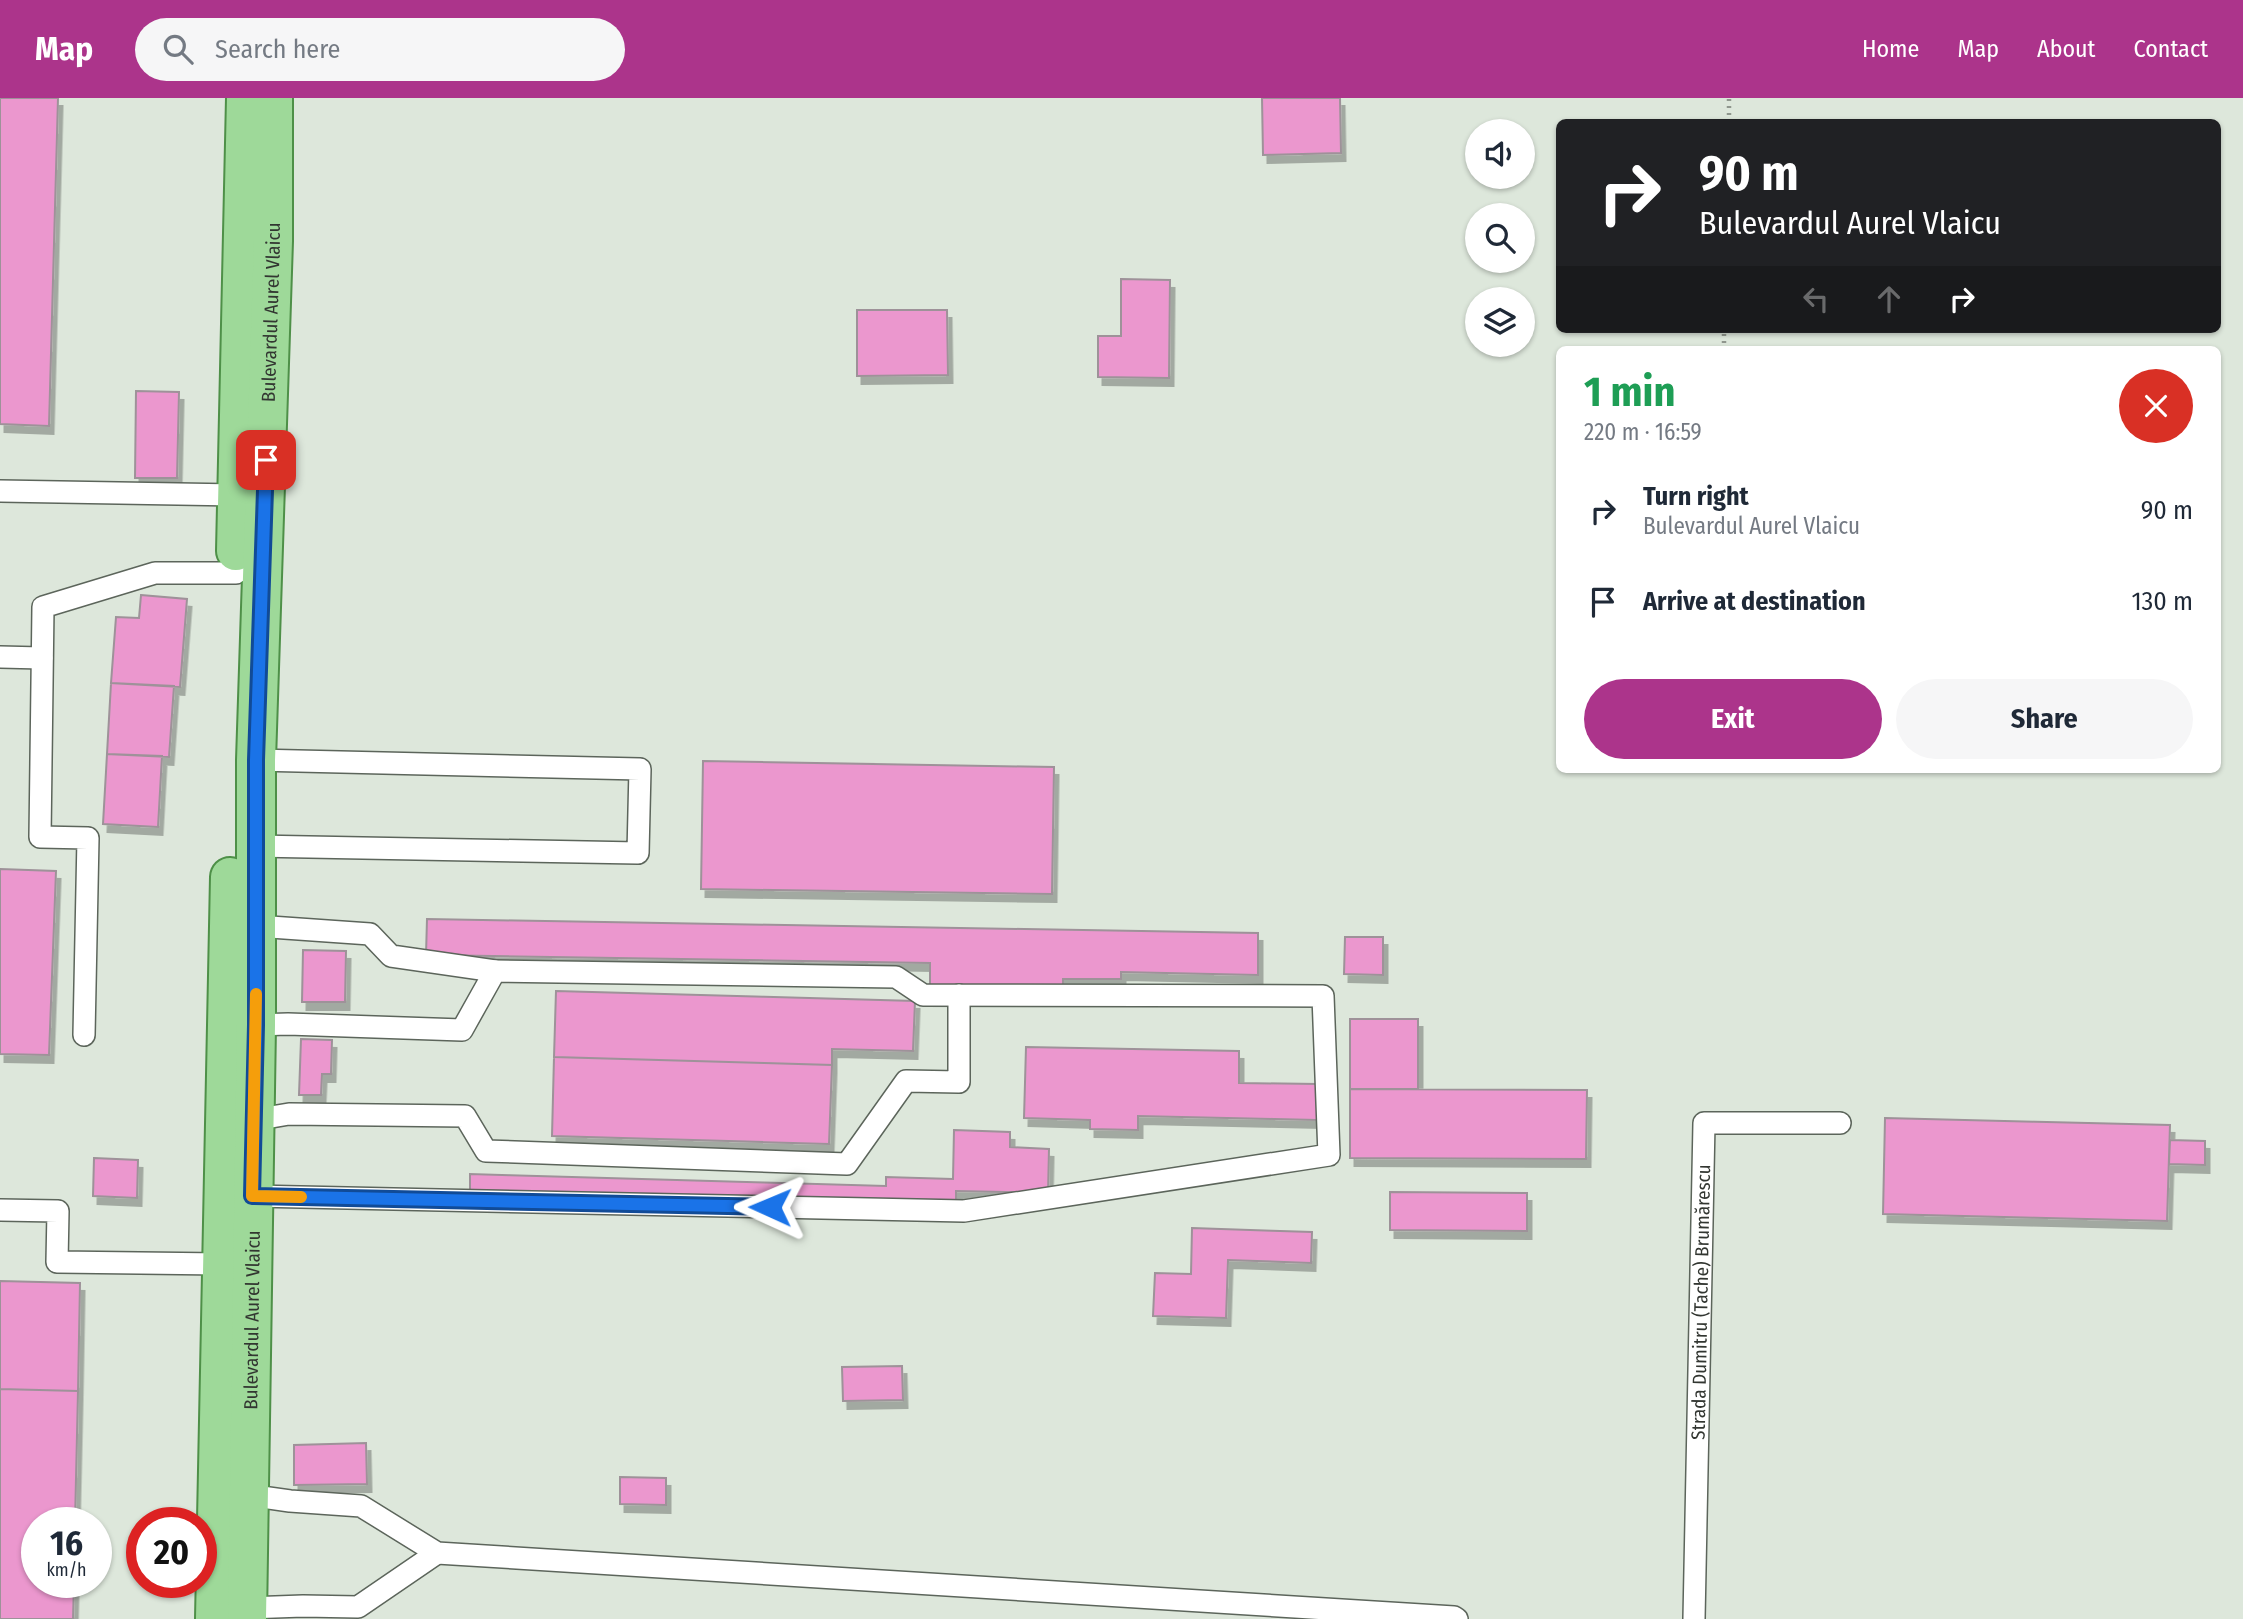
<!DOCTYPE html>
<html lang="en">
<head>
<meta charset="utf-8">
<style>
	body { margin:0; font-family:"Fira Sans Condensed",sans-serif; background:#f6f6f7; color:#1f2937; height:100vh; display:flex; flex-direction:column; font-size:26px; white-space:nowrap }
	* { box-sizing:border-box; margin:0 }
	p { font-size:23px; color:#747a83 }
	.icon { flex:none; width:38px; height:38px; fill:none; stroke:currentColor; stroke-width:2; stroke-linecap:round; stroke-linejoin:round }
	.map { position:relative; flex:1; overflow:hidden }
	.panel { position:absolute; left:1556px; top:248px; width:665px; height:427px; display:flex; flex-direction:column; background:#fff; border-radius:10px; box-shadow:0 2px 5px #0004 }
	.panel>* { flex:none }
	.top-card { position:absolute; left:1556px; top:21px; width:665px; height:214px; border-radius:10px; box-shadow:0 2px 5px #0004; background:#202124; color:#fff; overflow:hidden }
	.fabs { position:absolute; left:1465px; top:21px; display:grid; gap:14px }
	.fabs a { display:grid; place-items:center; width:70px; height:70px; border-radius:50%; background:#fff; box-shadow:0 2px 5px #0004; font-size:35px }
	.speed { position:absolute; left:21px; top:1409px; display:flex; gap:14px; font-size:35px; font-weight:700; text-align:center }
	.speed>* { display:grid; place-content:center; width:91px; height:91px; border-radius:50%; background:#fff; box-shadow:0 2px 5px #0004; line-height:1 }
	.speed small { font-size:18px; font-weight:400 }
	.speed .limit { border:10px solid #d22; background:#fff; color:#111 }
	.pin { position:absolute; display:grid; place-items:center; width:60px; height:60px; color:#fff; margin:-30px; border-radius:14px; box-shadow:0 4px 10px #0006 }
	.me { position:absolute; width:77px; margin:-38px; rotate:271deg; stroke-linejoin:round; filter:drop-shadow(0 0 5px #0008) }
	.turn { display:flex; align-items:center; gap:24px; height:147px; padding:0 28px; font-size:32px }
	.turn .icon { width:91px; height:91px; stroke-width:2.5 }
	.turn b { display:block; font-size:49px; line-height:60px }
	.lanes { display:flex; align-items:center; height:66px; padding:0 28px; background:#0003; justify-content:center; gap:35px; direction:ltr }
	.lanes .off { opacity:.35 }
	.round { display:grid; place-items:center; flex:none; width:74px; height:74px; border-radius:37px; background:#f6f6f7 }
	.overview { display:flex; align-items:center; justify-content:space-between; height:119px; padding:0 28px }
	h1 { font-size:42px; font-weight:700; line-height:52px; color:#1e9e55 }
	.cta { display:flex; gap:14px; margin-top:auto; padding:14px 28px }
	.cta a { flex:1; height:80px; border-radius:42px; background:#ac348b; color:#fff; font-size:28px; font-weight:700; line-height:80px; text-align:center }
	.cta a+a { background:#f6f6f7; color:#1f2937 }
	ul { padding:0; list-style:none }
	li { display:flex; align-items:center; gap:21px; height:91px; padding:0 28px }
	li div { flex:1 }
	li b { display:block; font-size:26px }
	li em { font-style:normal }
	header { display:flex; align-items:center; gap:42px; box-sizing:border-box; height:98px; padding:0 35px; background:#ac348b; color:#fff }
	header strong { font-size:33px }
	nav { display:flex; gap:38px; margin-inline-start:auto; font-size:24px }
	.search { width:490px; height:63px; background:#f6f6f7; display:flex; align-items:center; gap:18px; box-sizing:border-box; padding:0 24px; border-radius:38px; color:#747a83; font-size:26px }
	.map>svg:first-child { display:block }
	.building { fill:#eb97ce; stroke:#9e9299; stroke-width:2; filter:url(#shadow) }
	.lines { fill:none; stroke-linecap:round; stroke-linejoin:round }
	.service-casing { stroke:#5c655b; stroke-width:24 }
	.primary-casing { stroke:#4e9048; stroke-width:42 }
	.path { stroke:#8f968d; stroke-width:4.5; stroke-dasharray:2 5; stroke-linecap:butt }
	.service { stroke:#fff; stroke-width:21 }
	.primary { stroke:#9ed999; stroke-width:38 }
	.route-casing { stroke:#114b97; stroke-width:18 }
	.route { stroke:#1a73e8; stroke-width:12 }
	.slow { stroke:#f59e0b; stroke-width:12 }
	.labels { text-anchor:middle; dominant-baseline:central; stroke-width:5; stroke-linejoin:round; paint-order:stroke }
	.street-label { font-size:19px; fill:#323631; stroke:#dde7db }
</style>
</head>
<body>
<header>
<strong>Map</strong>
<div class="search"><svg class="icon" aria-label="search" viewBox="0 0 24 24"><circle cx="10" cy="10" r="6"/><path d="M15 15l6 6"/></svg>Search here</div>
<nav><a>Home</a><a>Map</a><a>About</a><a>Contact</a></nav>
</header>
<div class="map">
<svg width="2243" height="1521" viewBox="0 0 2243 1521">
	<defs>
		<filter id="shadow"><feDropShadow dx="4.5" dy="8" stdDeviation="0" flood-color="#0004"/></filter>
	</defs>
	<rect width="100%" height="100%" fill="#dde7db"/>
	<!-- building -->
	<path class="building" d="M0 0H58L49 328 0 326Z
		M1262 0H1340L1341 55 1263 57Z
		M1121 181 1170 182 1169 280 1098 279V238H1121Z
		M857 212H947L948 277 857 278Z
		M136 293 179 294 177 380H135Z
		M141 497 187 501 180 589 111 585 116 519 139 520Z
		M111 585 174 588 169 659 107 656Z
		M107 656 162 658 158 729 103 726Z
		M703 663 1054 669 1052 796 701 791Z
		M0 771 56 773 49 957 0 956Z
		M427 821 1258 835V877L1121 874V881H1063V889L930 887V865L426 857Z
		M1345 839H1383V877L1344 876Z
		M303 852 346 853 345 904H302Z
		M556 893 915 903 913 953 832 951V967L554 959Z
		M1350 921H1418V991H1350Z
		M301 941 332 942 331 976H322L321 997H299Z
		M1026 949 1239 953V985L1318 986 1317 1022 1138 1018V1032L1090 1031V1022L1024 1020Z
		M554 959 832 967 829 1046 552 1038Z
		M1350 991 1587 992 1586 1061 1350 1060Z
		M1885 1020 2170 1027 2167 1123 1883 1116Z
		M954 1032 1010 1034V1049L1049 1051 1048 1095 956 1093V1104L470 1094V1076L886 1088V1079L953 1081Z
		M2170 1042 2205 1043V1067L2169 1066Z
		M94 1060 138 1062 137 1100 93 1098Z
		M1390 1094 1527 1095V1133L1390 1132Z
		M1192 1130 1312 1134 1311 1165 1228 1162 1226 1220 1153 1218 1155 1175 1191 1176Z
		M0 1183 80 1185 78 1293 0 1291Z
		M902 1268 903 1302 843 1303 842 1269Z
		M0 1291 78 1293 75 1424H37V1484H74L73 1521H0Z
		M366 1345 367 1386 294 1387V1347Z
		M620 1379 666 1380V1407L620 1406Z"/>
	<g class="lines">
		<!-- service casing -->
		<g class="service-casing">
			<g id="service">
				<path d="M0 393 237 397"/>
				<path d="M0 559 42 560"/>
				<path d="M255 748 638 755 640 671 256 662"/>
				<path d="M256 828 370 836 391 858 495 873"/>
				<path d="M84 937 88 740 40 739 43 509 155 475H236"/>
				<path d="M254 1022 289 1016 465 1018 486 1053 847 1066 906 983 959 984V897"/>
				<path d="M252 1098 964 1113 1329 1057 1323 898 923 897 896 879 495 873 462 932 288 926 256 927"/>
				<path d="M0 1112 58 1113 57 1164 222 1166"/>
				<path d="M248 1397 290 1403 361 1408 437 1455 1454 1519 1457 1521"/>
				<path d="M247 1510 303 1508 358 1509 437 1455"/>
				<path id="s1" d="M1694 1521 1704 1025H1840"/>
			</g>
		</g>
		<!-- primary casing -->
		<g class="primary-casing">
			<g id="primary">
				<path d="M236 453 246 0"/>
				<path d="M215 1521 230 779"/>
				<path id="s2" d="M247 1521 256 927V662L273 143V0"/>
			</g>
		</g>
		<!-- path -->
		<path class="path" d="M1729 24V0
			M1724 252V231"/>
		<!-- service -->
		<use href="#service" class="service"/>
		<!-- primary -->
		<use href="#primary" class="primary"/>
	</g>
	<g class="lines">
		<!-- route casing -->
		<g class="route-casing">
			<path id="route" d="M266 362 256 662V927L252 1098 770 1109"/>
		</g>
		<!-- route -->
		<use href="#route" class="route"/>
		<!-- slow -->
		<path class="slow" d="M256 896 252 1098 301 1099"/>
	</g>
	<g class="labels">
		<!-- street labels -->
		<g class="street-label">
			<text stroke="none"><textPath href="#s2" startOffset="1307">Bulevardul Aurel Vlaicu</textPath></text>
			<text stroke="none"><textPath href="#s1" startOffset="317">Strada Dumitru (Tache) Brumărescu</textPath></text>
			<text stroke="none"><textPath href="#s2" startOffset="299">Bulevardul Aurel Vlaicu</textPath></text>
		</g>
	</g>
</svg>
<div class="fabs">
<a><svg class="icon" aria-label="sound" viewBox="0 0 24 24"><path d="M4 9h4l5-4v14l-5-4H4zM17 9q2 3 0 6"/></svg></a>
<a><svg class="icon" aria-label="search" viewBox="0 0 24 24"><circle cx="10" cy="10" r="6"/><path d="M15 15l6 6"/></svg></a>
<a><svg class="icon" aria-label="layers" viewBox="0 0 24 24"><path d="M12 4l9 5-9 5-9-5zM3 14l9 5 9-5"/></svg></a>
</div>
<div class="speed"><div>16<small>km/h</small></div><div class="limit">20</div></div>
<div class="pin" style="left:266px;top:362px;background:#d93025"><svg class="icon" aria-label="arrive" viewBox="0 0 24 24"><path d="M6 21V4h12l-3 4 3 4H6"/></svg></div>
<svg class="me" style="left:770px;top:1109px" viewBox="-20 -20 40 40"><path d="M0-17L14 15 0 8-14 15z" fill="#1a73e8" stroke="#fff" stroke-width="4"/></svg>
<div class="top-card">
<div class="turn"><svg class="icon" aria-label="right" viewBox="0 0 24 24"><path d="M7 20v-9h11M14 6l5 5-5 5"/></svg><div><b>90 m</b>Bulevardul Aurel Vlaicu</div></div>
<div class="lanes"><svg class="icon off" aria-label="left" viewBox="0 0 24 24"><path d="M17 20v-9H6M10 6l-5 5 5 5"/></svg><svg class="icon off" aria-label="ahead" viewBox="0 0 24 24"><path d="M12 20V5M6 11l6-6 6 6"/></svg><svg class="icon" aria-label="right" viewBox="0 0 24 24"><path d="M7 20v-9h11M14 6l5 5-5 5"/></svg></div>
</div>
<section class="panel">
<div class="overview"><div><h1>1 min</h1><p>220 m · 16:59</p></div><a class="round" style="background:#d93025;color:#fff"><svg class="icon" aria-label="close" viewBox="0 0 24 24"><path d="M6 6l12 12M18 6L6 18"/></svg></a></div>
<ul>
<li><svg class="icon" aria-label="right" viewBox="0 0 24 24"><path d="M7 20v-9h11M14 6l5 5-5 5"/></svg><div><b>Turn right</b><p>Bulevardul Aurel Vlaicu</p></div><em>90 m</em></li>
<li><svg class="icon" aria-label="arrive" viewBox="0 0 24 24"><path d="M6 21V4h12l-3 4 3 4H6"/></svg><div><b>Arrive at destination</b></div><em>130 m</em></li>
</ul>
<div class="cta"><a>Exit</a><a>Share</a></div>
</section>
</div>
</body>
</html>
